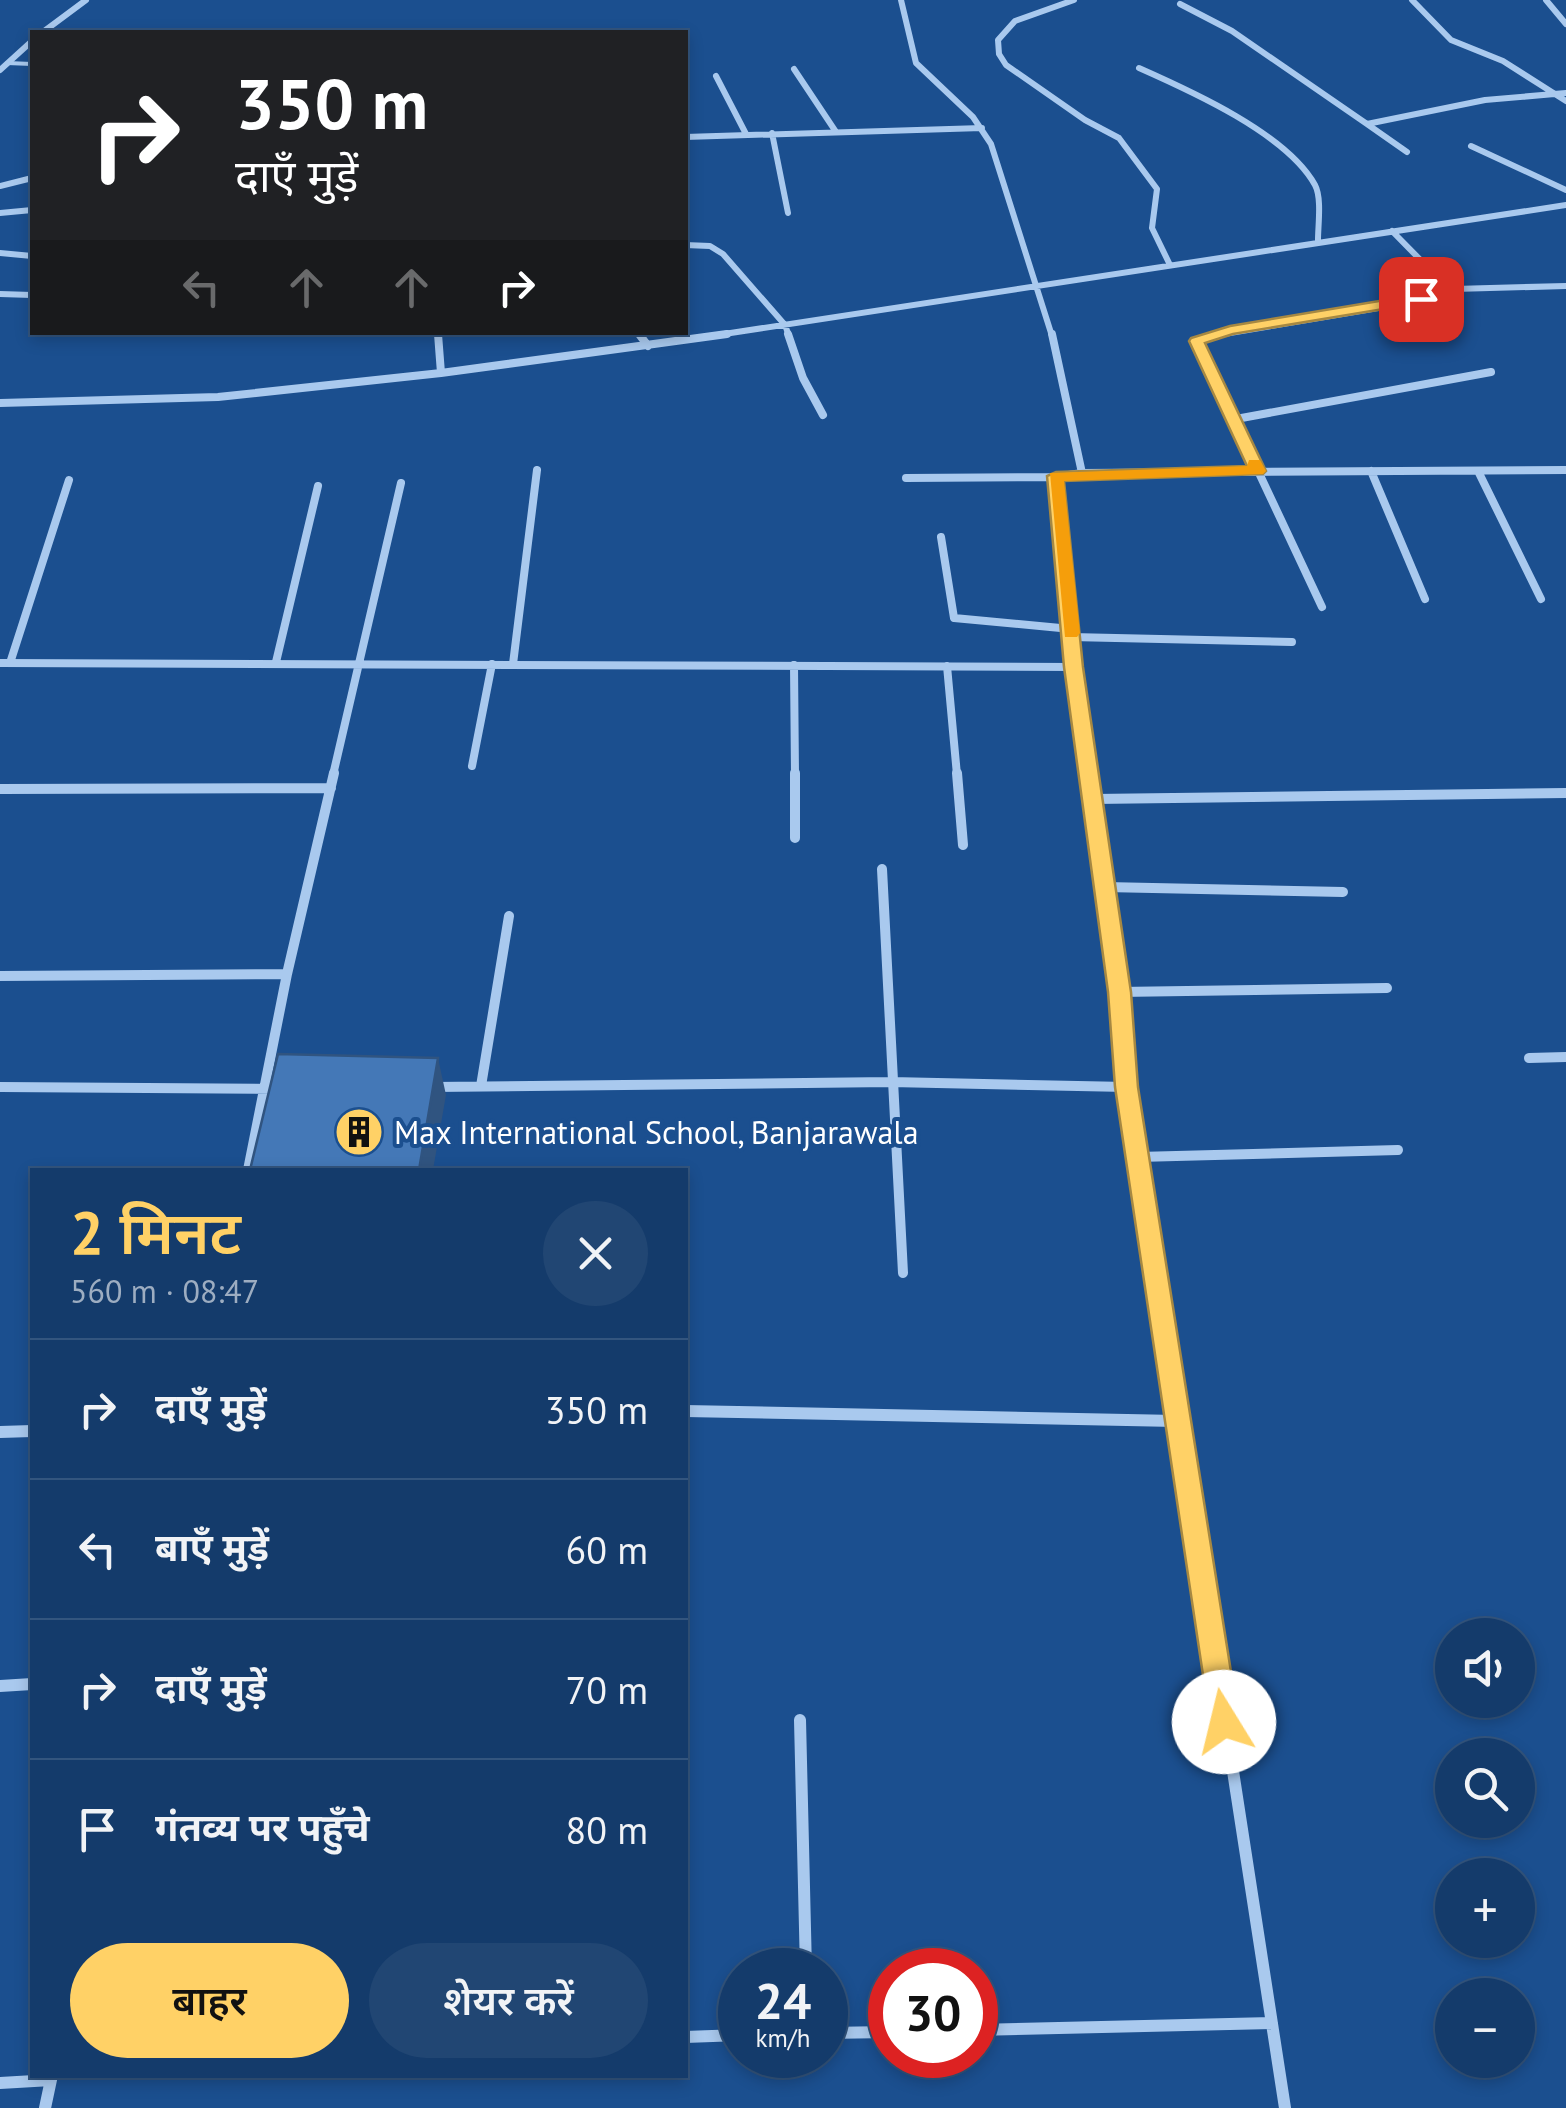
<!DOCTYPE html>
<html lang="hi">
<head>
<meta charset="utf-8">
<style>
	body { margin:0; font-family:"PT Sans","Noto Sans Devanagari",sans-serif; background:#214673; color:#f1f3f6; height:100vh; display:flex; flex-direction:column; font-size:38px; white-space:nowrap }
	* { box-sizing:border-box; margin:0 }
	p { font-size:32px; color:#9dadc1 }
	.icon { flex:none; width:55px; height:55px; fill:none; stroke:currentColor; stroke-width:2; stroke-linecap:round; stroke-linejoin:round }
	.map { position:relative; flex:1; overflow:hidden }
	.details { position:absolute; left:30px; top:1168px; width:658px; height:910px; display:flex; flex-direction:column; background:#143b6b; border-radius:0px; box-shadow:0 5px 15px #0003,0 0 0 2px #33557e }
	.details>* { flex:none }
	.top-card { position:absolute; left:30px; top:30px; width:658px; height:305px; border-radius:0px; box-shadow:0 5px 15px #0003,0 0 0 2px #33557e; background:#202124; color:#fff; overflow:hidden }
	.fabs { position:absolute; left:1435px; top:1618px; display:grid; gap:20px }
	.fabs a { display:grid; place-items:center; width:100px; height:100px; border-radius:50%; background:#143b6b; box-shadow:0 5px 15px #0003,0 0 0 2px #33557e; font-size:50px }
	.speed { position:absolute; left:718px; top:1948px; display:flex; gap:20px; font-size:50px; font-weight:700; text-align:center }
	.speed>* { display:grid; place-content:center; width:130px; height:130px; border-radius:50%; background:#143b6b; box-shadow:0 5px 15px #0003,0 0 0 2px #33557e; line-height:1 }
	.speed small { font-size:25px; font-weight:400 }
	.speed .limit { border:15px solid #d22; background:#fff; color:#111 }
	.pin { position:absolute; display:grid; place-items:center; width:85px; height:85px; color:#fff; margin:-42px; border-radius:20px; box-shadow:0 5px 15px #0006 }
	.me { position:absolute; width:110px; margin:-55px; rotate:351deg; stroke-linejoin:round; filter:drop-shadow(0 0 8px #0008) }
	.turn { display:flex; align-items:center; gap:35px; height:210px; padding:0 40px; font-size:45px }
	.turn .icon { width:130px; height:130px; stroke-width:2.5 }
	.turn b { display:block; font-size:70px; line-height:85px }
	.lanes { display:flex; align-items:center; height:95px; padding:0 40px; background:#0003; justify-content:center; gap:50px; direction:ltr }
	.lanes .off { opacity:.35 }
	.round { display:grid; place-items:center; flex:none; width:105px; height:105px; border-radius:52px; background:#214673 }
	.headline { display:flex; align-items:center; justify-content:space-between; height:170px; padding:0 40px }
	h1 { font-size:60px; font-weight:600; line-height:75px; color:#ffd166 }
	.action { display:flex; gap:20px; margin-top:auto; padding:20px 40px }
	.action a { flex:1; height:115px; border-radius:60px; background:#ffd166; color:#111; font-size:40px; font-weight:600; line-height:115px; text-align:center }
	.action a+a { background:#214673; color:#f1f3f6 }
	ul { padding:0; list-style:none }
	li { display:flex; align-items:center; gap:30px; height:140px; padding:0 40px; border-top:2px solid #33557e }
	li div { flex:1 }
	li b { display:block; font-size:38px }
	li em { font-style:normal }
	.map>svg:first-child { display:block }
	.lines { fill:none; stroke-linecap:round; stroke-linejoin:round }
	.service { stroke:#a9c9ee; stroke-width:4 }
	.minor-far3 { stroke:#a9c9ee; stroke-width:6 }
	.minor-far2 { stroke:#a9c9ee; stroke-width:8 }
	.minor-far1 { stroke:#a9c9ee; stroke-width:10 }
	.minor { stroke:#a9c9ee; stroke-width:12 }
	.shaded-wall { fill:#305480 }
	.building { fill:#4478b7; stroke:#305480; stroke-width:2.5 }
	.route { fill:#ffd166; stroke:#a68842; stroke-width:2.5 }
	.slow { fill:#f59e0b }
	.labels { text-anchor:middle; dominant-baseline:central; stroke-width:8; stroke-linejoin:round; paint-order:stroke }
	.poi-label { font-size:32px; fill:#fff; stroke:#1b4f8f; text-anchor:start }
</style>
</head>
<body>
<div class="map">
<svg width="1566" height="2108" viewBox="0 0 1566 2108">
	<rect width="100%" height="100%" fill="#1b4f8f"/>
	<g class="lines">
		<!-- service -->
		<path class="service" d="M7 63 32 64"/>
		<!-- minor-far3 -->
		<path class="minor-far3" d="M901 0 916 63 973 117 991 144 1052 336
			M1074 0 1015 21 998 40 999 54 1006 65 1085 120 1119 138 1157 189 1152 228 1170 265
			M1412 0 1451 40 1503 61 1566 101
			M1546 0 1566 24
			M1180 4 1232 31 1367 124
			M43 32 86 0
			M1139 68C1191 91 1287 134 1315 185 1322 198 1318 225 1318 240
			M794 69 836 132
			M0 70 32 41
			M716 76 746 134
			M772 133 788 213
			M685 137 982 128
			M1471 146 1566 190
			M1407 152 1367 124 1485 100 1566 93
			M0 186 32 178
			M0 213 32 210
			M1392 231 1449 289
			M685 245 710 246 723 254 785 325 789 336
			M0 253 32 256
			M0 294 32 295
			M438 332V336
			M638 332 641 336
			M711 336 1566 205
			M1212 336 1402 304 1454 289 1566 286"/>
		<!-- minor-far2 -->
		<path class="minor-far2" d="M438 334 441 373
			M639 334 648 346
			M788 334 803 378 823 415
			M1052 334 1082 473 1055 477 1089 775
			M1220 334 1197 341 1322 607
			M0 403 218 397 441 373 727 334
			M1236 419 1491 372
			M1371 471 1425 599
			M1478 471 1541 599
			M1082 473 1566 470
			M906 478 1055 477
			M941 537 954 618 1071 629
			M1071 637 1292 642
			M276 662 318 486
			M0 663 1074 667
			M10 663 69 480
			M513 664 537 470
			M794 665 795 775
			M947 666 957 775
			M472 766 492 664
			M333 775 401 483"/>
		<!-- minor-far1 -->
		<path class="minor-far1" d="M795 773V838
			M957 773 963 845
			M1089 773 1119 992 1127 1087 1168 1352
			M0 789 331 788
			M1094 799 1566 793
			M882 869 903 1273
			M1105 887 1343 892
			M0 976 287 974
			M1119 992 1387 988
			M1529 1058 1566 1057
			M481 1086 509 916
			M0 1087 281 1089
			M433 1087 891 1082 1127 1087
			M1138 1157 1398 1150
			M248 1170 287 974 334 773"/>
		<!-- minor -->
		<path class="minor" d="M1168 1350 1285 2108
			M685 1411 1176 1421
			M0 1432 32 1431
			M0 1686 32 1684
			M800 1720 806 1970
			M975 2030 1272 2023
			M825 2033 890 2032
			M685 2037 740 2035
			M0 2083 51 2080
			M45 2108 52 2075"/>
	</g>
	<!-- shaded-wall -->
	<path class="shaded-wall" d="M438 1058 446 1095 433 1170H419Z"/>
	<!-- building -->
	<path class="building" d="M278 1054 438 1058 419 1170H250Z"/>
	<!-- route -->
	<path class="route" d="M1421 294 1426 296V302L1233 334 1205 343 1266 471 1263 474 1064 481 1083 667 1131 992 1138 1087 1239 1722 1235 1732 1224 1737 1214 1732 1210 1722 1115 1087 1108 992 1064 667 1047 476 1056 472 1247 466 1189 341 1191 338 1230 326Z"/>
	<!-- slow -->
	<path class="slow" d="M1249 460H1260L1266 471 1263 474 1064 481 1080 633 1077 637H1065L1050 473 1247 466Z"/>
	<!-- icons -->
	<defs>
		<g id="building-disc" transform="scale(2.5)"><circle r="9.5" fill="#ffd166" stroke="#1b4f8f"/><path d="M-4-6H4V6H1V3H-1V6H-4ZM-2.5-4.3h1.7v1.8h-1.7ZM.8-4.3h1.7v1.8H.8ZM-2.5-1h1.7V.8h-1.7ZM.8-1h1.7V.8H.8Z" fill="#111"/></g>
	</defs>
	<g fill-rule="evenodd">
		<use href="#building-disc" x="359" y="1132"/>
	</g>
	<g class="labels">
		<!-- poi labels -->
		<g class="poi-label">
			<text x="394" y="1132">Max International School, Banjarawala</text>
		</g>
	</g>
</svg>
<div class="fabs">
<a><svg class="icon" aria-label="sound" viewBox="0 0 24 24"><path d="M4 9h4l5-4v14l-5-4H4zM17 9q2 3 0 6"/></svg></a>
<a><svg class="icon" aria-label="search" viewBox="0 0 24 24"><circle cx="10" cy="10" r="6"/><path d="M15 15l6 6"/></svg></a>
<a>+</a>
<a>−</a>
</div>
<div class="speed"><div>24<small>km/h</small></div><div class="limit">30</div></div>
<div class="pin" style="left:1421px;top:299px;background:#d93025"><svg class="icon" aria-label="arrive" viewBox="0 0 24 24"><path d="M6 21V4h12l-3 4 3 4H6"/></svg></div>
<svg class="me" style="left:1224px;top:1722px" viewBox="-20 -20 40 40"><circle r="19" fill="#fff"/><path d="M0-13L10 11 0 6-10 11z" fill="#ffd166"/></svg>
<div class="top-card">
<div class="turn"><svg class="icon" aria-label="right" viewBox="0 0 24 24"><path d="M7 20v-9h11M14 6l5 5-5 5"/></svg><div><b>350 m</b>दाएँ मुड़ें</div></div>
<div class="lanes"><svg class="icon off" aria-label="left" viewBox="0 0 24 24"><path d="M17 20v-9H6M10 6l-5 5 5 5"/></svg><svg class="icon off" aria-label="ahead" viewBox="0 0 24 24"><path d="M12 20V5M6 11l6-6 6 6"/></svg><svg class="icon off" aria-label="ahead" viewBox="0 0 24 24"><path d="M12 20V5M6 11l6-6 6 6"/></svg><svg class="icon" aria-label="right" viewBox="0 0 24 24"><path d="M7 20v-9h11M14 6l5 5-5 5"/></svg></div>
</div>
<section class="details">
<div class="headline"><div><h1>2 मिनट</h1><p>560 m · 08:47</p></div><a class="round"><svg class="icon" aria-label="close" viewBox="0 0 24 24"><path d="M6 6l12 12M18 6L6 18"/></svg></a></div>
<ul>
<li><svg class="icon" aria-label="right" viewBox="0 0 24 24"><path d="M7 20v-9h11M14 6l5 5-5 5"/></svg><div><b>दाएँ मुड़ें</b></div><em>350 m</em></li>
<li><svg class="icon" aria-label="left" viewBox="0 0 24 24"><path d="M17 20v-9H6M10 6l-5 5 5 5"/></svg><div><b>बाएँ मुड़ें</b></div><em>60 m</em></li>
<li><svg class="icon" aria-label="right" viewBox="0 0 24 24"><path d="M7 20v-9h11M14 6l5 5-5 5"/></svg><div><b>दाएँ मुड़ें</b></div><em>70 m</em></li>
<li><svg class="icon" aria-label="arrive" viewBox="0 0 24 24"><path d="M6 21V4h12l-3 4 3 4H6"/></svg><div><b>गंतव्य पर पहुँचे</b></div><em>80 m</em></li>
</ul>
<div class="action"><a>बाहर</a><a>शेयर करें</a></div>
</section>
</div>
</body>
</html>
